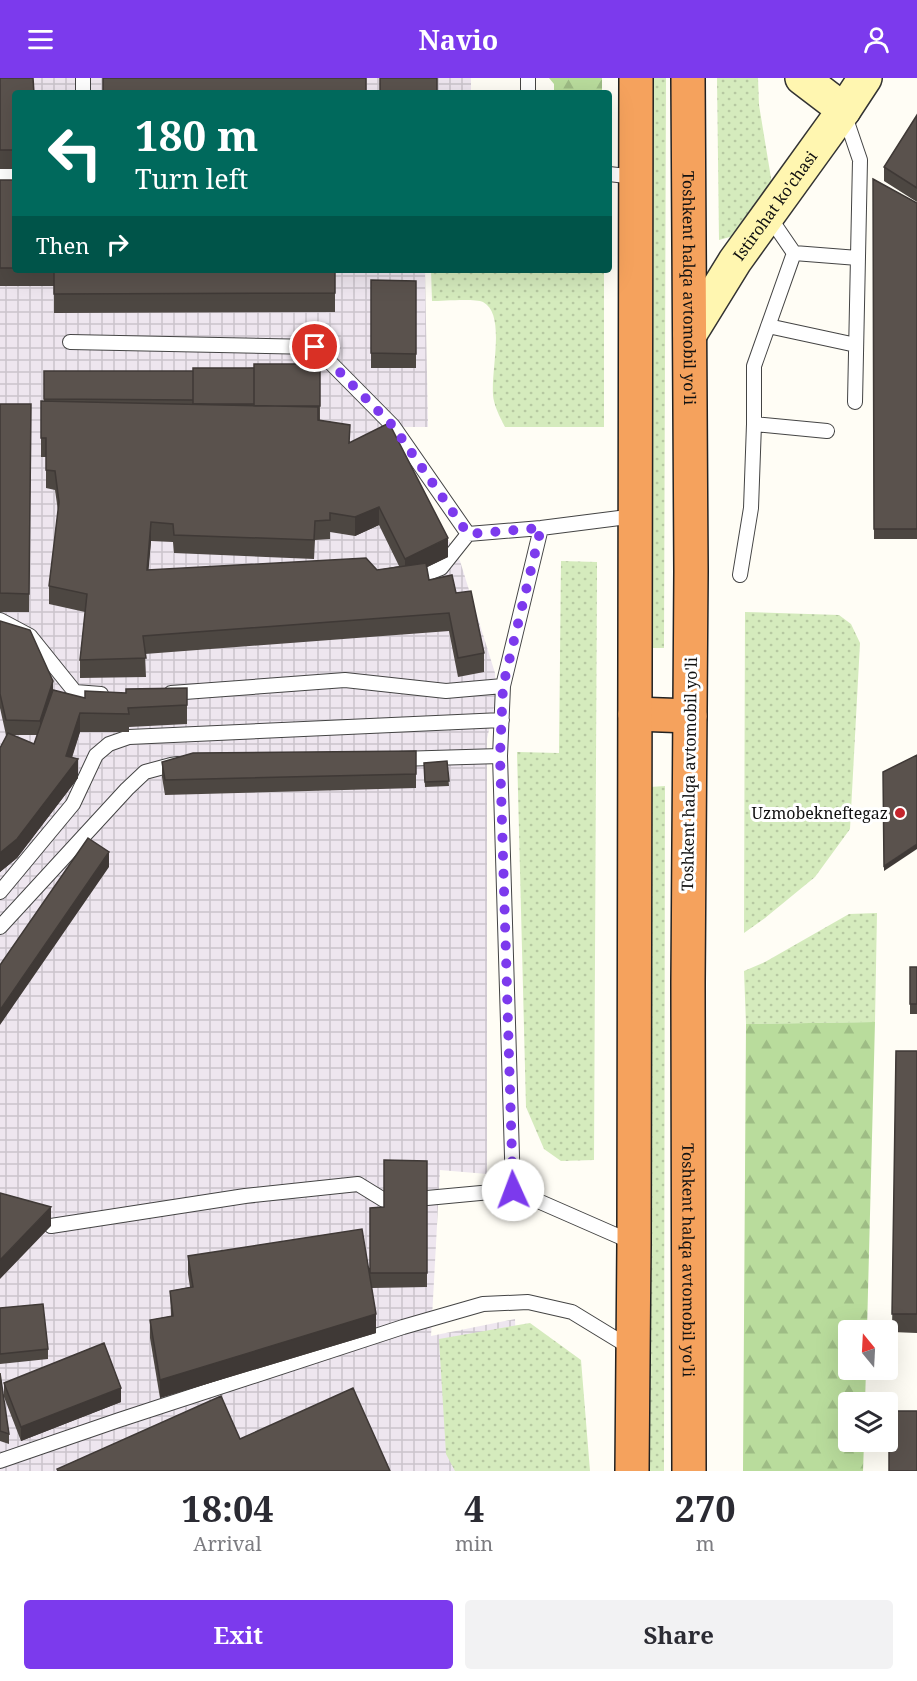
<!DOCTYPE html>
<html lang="en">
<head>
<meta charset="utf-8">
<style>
	body { margin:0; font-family:"Noto Serif",serif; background:#f2f2f3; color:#2b2b33; height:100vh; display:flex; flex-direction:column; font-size:22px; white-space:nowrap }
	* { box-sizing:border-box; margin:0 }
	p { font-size:20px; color:#7c7c81 }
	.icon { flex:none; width:33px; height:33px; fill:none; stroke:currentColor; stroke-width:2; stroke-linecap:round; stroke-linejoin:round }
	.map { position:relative; height:1393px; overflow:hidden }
	.sheet { display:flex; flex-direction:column; background:#fff; flex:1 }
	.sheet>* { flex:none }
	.guide { position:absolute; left:12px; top:12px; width:600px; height:183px; border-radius:6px; box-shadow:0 6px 24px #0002; background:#00695c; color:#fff; overflow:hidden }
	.needle { width:39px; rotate:342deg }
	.fabs { position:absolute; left:838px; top:1242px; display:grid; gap:12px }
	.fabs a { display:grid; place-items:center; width:60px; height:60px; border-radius:6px; background:#fff; box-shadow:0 6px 24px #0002; font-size:30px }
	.pin { position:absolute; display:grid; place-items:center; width:51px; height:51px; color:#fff; margin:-26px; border:3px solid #fff; border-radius:50%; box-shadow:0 2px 6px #0007 }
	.me { position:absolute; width:66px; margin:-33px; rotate:358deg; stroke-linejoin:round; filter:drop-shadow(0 0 4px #0008) }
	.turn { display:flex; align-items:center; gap:21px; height:126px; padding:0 24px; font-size:27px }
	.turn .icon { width:78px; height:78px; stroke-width:2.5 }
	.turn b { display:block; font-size:42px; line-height:51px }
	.then { display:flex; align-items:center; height:57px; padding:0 24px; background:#0003; gap:12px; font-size:22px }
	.eta { display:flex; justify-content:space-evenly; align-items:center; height:102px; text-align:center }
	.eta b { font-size:36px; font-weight:700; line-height:42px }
	.action { display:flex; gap:12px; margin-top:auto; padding:12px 24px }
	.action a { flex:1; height:69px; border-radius:6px; background:#7c3aed; color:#fff; font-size:24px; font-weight:700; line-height:69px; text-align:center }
	.action a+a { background:#f2f2f3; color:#2b2b33 }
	header { display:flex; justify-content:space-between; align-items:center; height:78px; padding:0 24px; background:#7c3aed; color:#fff; font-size:27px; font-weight:700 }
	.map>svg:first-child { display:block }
	.industrial { fill:url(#industrial-grid) }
	.grass { fill:url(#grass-dots) }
	.forest { fill:url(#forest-firs) }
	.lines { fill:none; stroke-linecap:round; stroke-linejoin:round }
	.lane-casing { stroke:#444; stroke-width:16 }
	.secondary-casing { stroke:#333; stroke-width:36 }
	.highway-casing { stroke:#222; stroke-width:36 }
	.lane { stroke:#fff; stroke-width:14 }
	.secondary { stroke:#fff6b0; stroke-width:33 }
	.highway { stroke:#f5a25d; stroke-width:33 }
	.wall { fill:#4d4742; fill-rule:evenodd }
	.shaded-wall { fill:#3f3936 }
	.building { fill:#5a524d; stroke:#3f3936; stroke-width:1.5 }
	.route { stroke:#7c3aed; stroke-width:10; stroke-dasharray:0 18 }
	.poi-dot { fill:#c4262e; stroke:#fff; stroke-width:2 }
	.labels { text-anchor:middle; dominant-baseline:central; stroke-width:6; stroke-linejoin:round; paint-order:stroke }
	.street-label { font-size:16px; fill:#111; stroke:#fff }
	.poi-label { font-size:16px; fill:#111; stroke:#fff; text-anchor:end }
</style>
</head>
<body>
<header><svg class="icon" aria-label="menu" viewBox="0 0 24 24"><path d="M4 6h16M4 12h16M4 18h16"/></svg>Navio<svg class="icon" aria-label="person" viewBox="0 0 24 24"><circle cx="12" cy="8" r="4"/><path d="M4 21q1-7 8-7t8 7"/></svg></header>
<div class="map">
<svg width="917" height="1393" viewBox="0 0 917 1393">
	<defs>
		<pattern id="industrial-grid" width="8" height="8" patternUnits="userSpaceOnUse" patternTransform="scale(1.5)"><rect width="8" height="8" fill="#eee6ef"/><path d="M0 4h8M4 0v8" fill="none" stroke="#cbc4cc"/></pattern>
		<pattern id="grass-dots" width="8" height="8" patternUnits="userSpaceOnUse" patternTransform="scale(1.5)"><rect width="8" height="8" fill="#d5ebbd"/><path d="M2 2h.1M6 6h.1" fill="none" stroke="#b6c8a1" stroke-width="1.8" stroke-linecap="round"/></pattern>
		<pattern id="forest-firs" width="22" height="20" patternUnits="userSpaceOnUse" patternTransform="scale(1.5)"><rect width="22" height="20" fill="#b9dc9c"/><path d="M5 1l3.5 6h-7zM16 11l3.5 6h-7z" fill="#9ebc85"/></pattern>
	</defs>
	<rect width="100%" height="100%" fill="#fffdf5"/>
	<!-- industrial -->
	<path class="industrial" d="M0 0H471V15H15V192H425L428 349H385L460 483 495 595 496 620 487 661V1096L440 1092 431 1258 515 1241 520 1393H0Z"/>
	<!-- grass -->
	<path class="grass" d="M652 0H666L664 570H650Z
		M717 0H758L759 27 772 106 751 153 719 162Z
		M431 192H604V349H505C501 341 496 332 494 323 488 300 508 237 483 224 475 220 442 223 432 223Z
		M561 483 597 484 594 1082 561 1083 544 1071 526 1029 517 674 559 675Z
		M745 534 839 537 851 546 860 565 850 751 815 799 765 840 744 855Z
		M665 708 664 1393H650V709Z
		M877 835 875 944 746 946 744 893 765 884 849 836Z
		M530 1245 581 1282 590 1393H455L446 1376 439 1261Z"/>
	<!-- forest -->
	<path class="forest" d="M549 0H602V15H554V6Z
		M875 944 867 1252H849V1292H866L865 1324H849V1364H864L863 1393H743L746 946Z"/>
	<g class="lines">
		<!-- lane casing -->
		<g class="lane-casing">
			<path id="lane" d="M83 0V15
				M528 15V0
				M844 35 860 82 855 324
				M609 96 635 99
				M0 97H15
				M794 175 858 180
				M768 248 856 267
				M70 264 315 269 393 348 468 456 541 450 635 438
				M754 346 827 353
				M740 497 751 430 754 346V288L794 175 768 137
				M411 502 441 490 468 456
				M0 542 30 558 75 614 101 616
				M171 615 345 602 446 613 503 608
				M500 678 513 1112
				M398 681 500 678 503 608 541 450
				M0 814 73 726 96 677 109 666 129 659 502 642
				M0 849 127 711 145 694 171 687 178 686
				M427 1120 513 1112 634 1165
				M51 1148 245 1118 358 1106 384 1122
				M0 1383 119 1342 403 1249 483 1226 528 1224 572 1234 631 1270"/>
		</g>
		<!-- secondary casing -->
		<g class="secondary-casing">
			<g id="secondary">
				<path d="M802 0 844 32"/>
				<path id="s1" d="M690 256 735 183 844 32 865 0"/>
			</g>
		</g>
		<!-- highway casing -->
		<g class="highway-casing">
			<g id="highway">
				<path id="s2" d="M688 0 691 493 688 904 689 1393"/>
				<path d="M635 636 690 638"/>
				<path d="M632 1393 634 1165 636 0"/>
			</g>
		</g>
		<!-- lane -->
		<use href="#lane" class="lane"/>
		<!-- secondary -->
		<use href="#secondary" class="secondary"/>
		<!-- highway -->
		<use href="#highway" class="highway"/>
	</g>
	<!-- wall -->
	<path class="wall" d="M0 0 15 15V91H0Z
		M917 37V124L884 103V89Z
		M873 101 917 125V461H874Z
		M0 102H15V192H335V234L54 235V208H0Z
		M371 202 416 203V290H371Z
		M320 286V343L350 364 448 479 427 489 429 502 456 515 484 575V594L458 599 449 553 145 576 146 599 80 600V582L85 534 49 526V508L58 433 55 412 46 410V379H41V323H44V293H193ZM379 447 399 488 377 492H148L151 463 173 464 174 475 314 481 315 462 330 461V454L355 458Z
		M0 326H31L29 534H0Z
		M0 543 53 614 85 620 126 615 187 610V646L129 649V654H80L72 680 78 700 17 780 0 794V670L7 657H6L0 630ZM12 657H37L34 666Z
		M416 673V710L165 717 162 699V684Z
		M447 683 449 708 425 709 424 685Z
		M910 889H917V936H910Z
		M896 973H917V1255L892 1254Z
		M427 1083V1209L372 1210 376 1255 160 1320 150 1260V1242L171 1238 170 1213 190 1209 188 1196V1178L370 1199V1130L384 1129Z
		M0 1230 48 1271V1281L0 1286Z
		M0 1295 9 1356V1366L0 1363Z
		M4 1305 121 1324 21 1363 4 1319Z"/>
	<!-- shaded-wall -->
	<path class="shaded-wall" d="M379 429V447L355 458V439Z
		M151 444V463L147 511V492Z
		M448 460V479L405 500V481Z
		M53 603V617L40 657V643Z
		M80 635V654L66 696 78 681V700L17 780 0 794V775L66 678Z
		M917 766V771L884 793V788Z
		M109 774V789L0 947V932Z
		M51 1129V1148L0 1201V1182Z
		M376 1236V1255L160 1320V1302Z
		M121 1310V1324L21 1363V1349Z"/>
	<!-- building -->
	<path class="building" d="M0 0H33L34 15H15V72H0Z
		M103 0H366V15H103Z
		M380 0H437V15H380Z
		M917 37V110L884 89Z
		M873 101 917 125V451H874Z
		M0 102H15V190H0Z
		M54 192H335V215L54 216Z
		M371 202 416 203V276L371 275Z
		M254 286H320V328H254Z
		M193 290H254V326H193Z
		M44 293H193V322L44 321Z
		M41 323 318 329V342L350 347 349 365 389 345 448 460 405 481 379 429 355 439 330 435V442L315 443 314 462 174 457 173 446 151 444 147 492 366 480 377 492 426 485 429 502 452 497 456 515 471 513 484 575 458 580 449 535 143 558 146 580 80 582 87 516 49 508 59 424 55 393 46 392V360H41Z
		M0 326H31L29 516 0 515Z
		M0 543 30 552 53 603 40 643 6 642 0 616Z
		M187 610V627L128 630 129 636 80 635 66 678 78 681 17 761 0 775V670L8 655 34 666 53 612 85 620V613L126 615V611Z
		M416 673V696L165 702 162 684 193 675Z
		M917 677V766L884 788 883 694Z
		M447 683 449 703 425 704 424 685Z
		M88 760 109 774 0 932V887Z
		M910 889H917V926H910Z
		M896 973H917V1236H892Z
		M384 1082 427 1083V1195H370V1130L384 1129Z
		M0 1115 51 1129 0 1182Z
		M362 1151 376 1236 160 1302 150 1242 173 1238 170 1213 193 1209 188 1178Z
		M43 1226 48 1271 0 1276V1230Z
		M104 1265 121 1310 21 1349 4 1305Z
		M0 1295 9 1356 0 1353Z
		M353 1310 390 1393H58L57 1391 221 1318 240 1361Z
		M889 1333H917V1393H889Z"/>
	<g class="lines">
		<!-- route -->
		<path class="route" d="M315 269 393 348 468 456 541 450 503 608 500 678 513 1112"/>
	</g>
	<!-- markers -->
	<circle class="poi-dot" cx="900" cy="735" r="6"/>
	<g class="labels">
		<!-- street labels -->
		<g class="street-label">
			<text stroke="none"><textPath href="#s1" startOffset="154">Istirohat ko'chasi</textPath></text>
			<text stroke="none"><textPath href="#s2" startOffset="210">Toshkent halqa avtomobil yo'li</textPath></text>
			<text transform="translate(689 696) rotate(-89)">Toshkent halqa avtomobil yo'li</text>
			<text stroke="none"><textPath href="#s2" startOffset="1182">Toshkent halqa avtomobil yo'li</textPath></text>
		</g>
		<!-- poi labels -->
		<g class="poi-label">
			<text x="888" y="735">Uzmobekneftegaz</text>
		</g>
	</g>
</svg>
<div class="fabs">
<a><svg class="needle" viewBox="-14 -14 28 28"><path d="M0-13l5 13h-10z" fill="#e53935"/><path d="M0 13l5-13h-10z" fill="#7c7c81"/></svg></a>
<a><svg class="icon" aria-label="layers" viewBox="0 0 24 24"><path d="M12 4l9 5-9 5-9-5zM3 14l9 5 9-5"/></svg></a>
</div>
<div class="pin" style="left:315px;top:269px;background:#d93025"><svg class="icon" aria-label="arrive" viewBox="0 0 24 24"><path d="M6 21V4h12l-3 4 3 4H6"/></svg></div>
<svg class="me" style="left:513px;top:1112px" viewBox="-20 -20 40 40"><circle r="19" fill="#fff"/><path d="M0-13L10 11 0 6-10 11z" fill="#7c3aed"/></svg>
<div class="guide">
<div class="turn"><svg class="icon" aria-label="left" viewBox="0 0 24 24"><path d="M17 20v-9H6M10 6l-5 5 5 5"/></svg><div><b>180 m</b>Turn left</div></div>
<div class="then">Then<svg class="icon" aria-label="right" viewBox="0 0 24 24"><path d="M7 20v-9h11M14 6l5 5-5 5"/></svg></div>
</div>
</div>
<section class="sheet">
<div class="eta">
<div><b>18:04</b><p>Arrival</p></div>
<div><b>4</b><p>min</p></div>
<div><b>270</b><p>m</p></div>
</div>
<div class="action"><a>Exit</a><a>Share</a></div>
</section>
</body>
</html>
